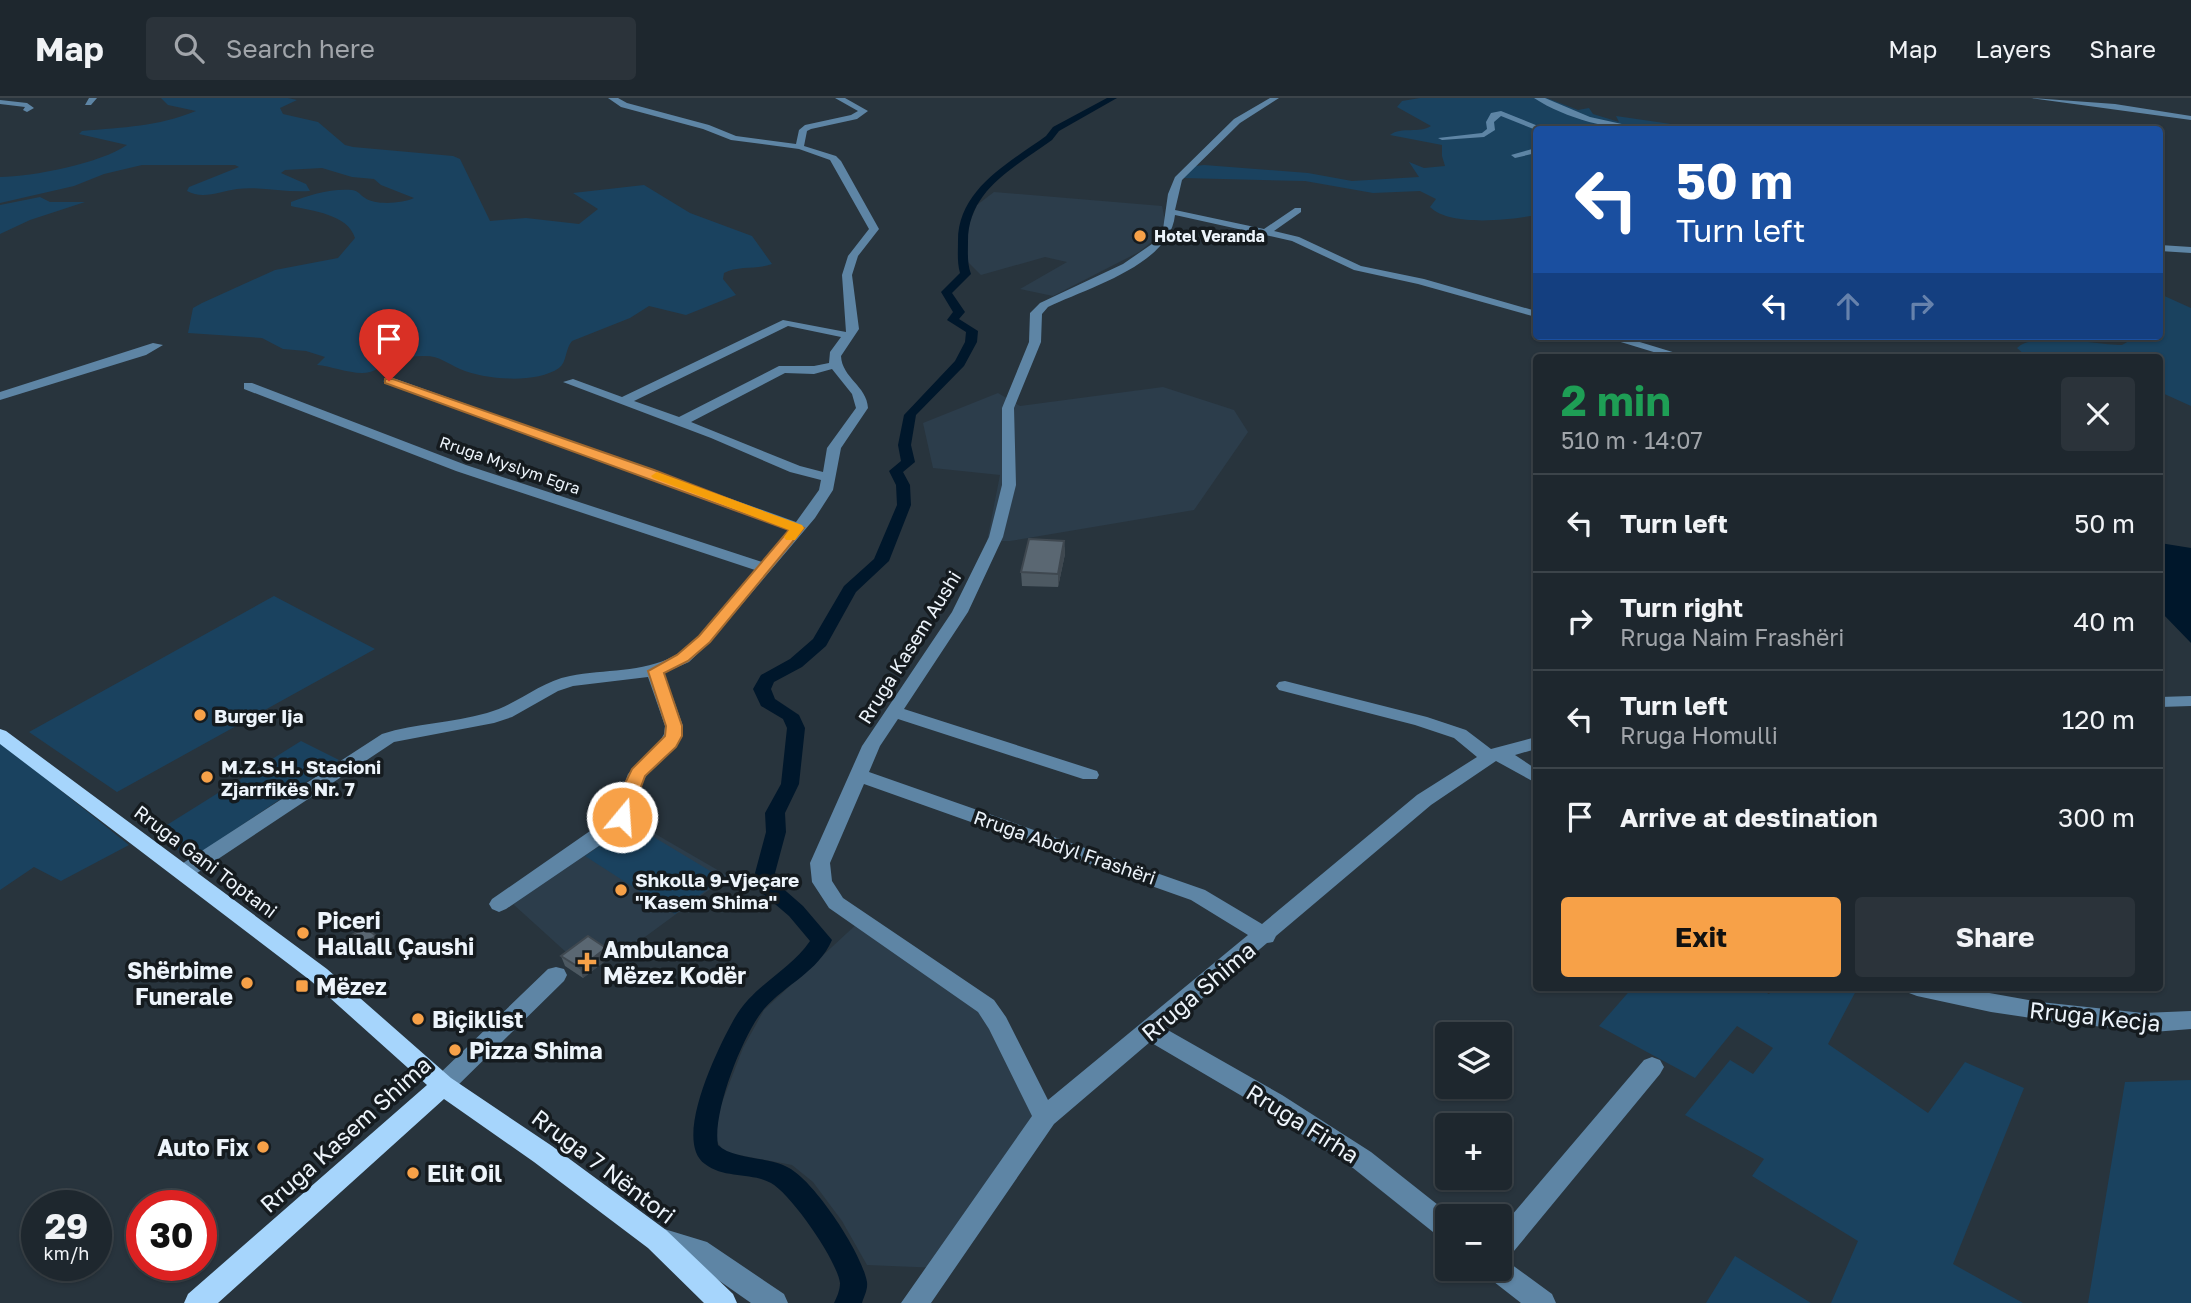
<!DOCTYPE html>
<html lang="en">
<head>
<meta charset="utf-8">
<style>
	body { margin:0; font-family:"Golos Text",sans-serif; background:#2b333a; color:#f1f3f6; height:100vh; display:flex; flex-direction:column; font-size:26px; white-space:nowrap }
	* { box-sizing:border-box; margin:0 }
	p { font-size:23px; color:#a1a5aa }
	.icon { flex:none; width:38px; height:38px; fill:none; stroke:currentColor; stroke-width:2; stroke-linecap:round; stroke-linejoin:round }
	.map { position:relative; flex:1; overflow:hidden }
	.side { position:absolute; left:1533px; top:256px; width:630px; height:637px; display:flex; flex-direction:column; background:#1e272e; border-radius:7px; box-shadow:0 2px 5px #0004,0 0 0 2px #3c444a }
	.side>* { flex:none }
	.top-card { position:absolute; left:1533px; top:28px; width:630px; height:214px; border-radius:7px; box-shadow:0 2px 5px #0004,0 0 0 2px #3c444a; background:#1a4fa0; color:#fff; overflow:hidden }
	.fabs { position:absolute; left:1435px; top:924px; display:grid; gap:14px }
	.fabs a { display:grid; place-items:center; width:77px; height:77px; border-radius:7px; background:#1e272e; box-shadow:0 2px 5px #0004,0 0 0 2px #3c444a; font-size:35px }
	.speed { position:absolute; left:21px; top:1092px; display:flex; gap:14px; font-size:35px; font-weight:700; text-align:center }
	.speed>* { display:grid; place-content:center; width:91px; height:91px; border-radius:50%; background:#1e272e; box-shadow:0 2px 5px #0004,0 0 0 2px #3c444a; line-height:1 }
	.speed small { font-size:18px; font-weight:400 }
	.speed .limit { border:10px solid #d22; background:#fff; color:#111 }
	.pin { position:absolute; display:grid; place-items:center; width:60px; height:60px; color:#fff; margin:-72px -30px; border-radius:50% 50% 50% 0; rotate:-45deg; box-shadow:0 0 7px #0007 }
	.pin .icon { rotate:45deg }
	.me { position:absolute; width:77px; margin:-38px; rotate:18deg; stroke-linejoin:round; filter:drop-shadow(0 0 5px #0008) }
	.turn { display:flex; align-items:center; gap:24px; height:147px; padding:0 28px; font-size:32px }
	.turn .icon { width:91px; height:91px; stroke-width:2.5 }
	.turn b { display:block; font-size:49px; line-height:60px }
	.lanes { display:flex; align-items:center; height:66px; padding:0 28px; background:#0003; justify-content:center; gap:35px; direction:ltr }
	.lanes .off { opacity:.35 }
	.round { display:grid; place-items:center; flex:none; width:74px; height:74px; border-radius:7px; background:#2b333a }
	.head { display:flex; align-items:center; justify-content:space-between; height:119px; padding:0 28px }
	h1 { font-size:42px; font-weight:700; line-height:52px; color:#1e9e55 }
	.cta { display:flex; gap:14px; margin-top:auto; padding:14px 28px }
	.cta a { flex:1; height:80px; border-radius:7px; background:#f7a148; color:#111; font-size:28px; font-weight:700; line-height:80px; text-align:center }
	.cta a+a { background:#2b333a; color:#f1f3f6 }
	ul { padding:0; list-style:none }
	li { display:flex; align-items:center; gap:21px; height:98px; padding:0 28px; border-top:2px solid #3c444a }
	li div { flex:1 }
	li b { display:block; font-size:26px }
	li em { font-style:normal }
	header { display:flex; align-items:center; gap:42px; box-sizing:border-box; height:98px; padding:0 35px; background:#1e272e; border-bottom:2px solid #3c444a }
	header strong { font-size:33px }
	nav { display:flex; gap:38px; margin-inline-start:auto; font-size:24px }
	.search { width:490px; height:63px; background:#2b333a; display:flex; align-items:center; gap:18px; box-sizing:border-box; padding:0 24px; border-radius:7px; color:#a1a5aa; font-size:26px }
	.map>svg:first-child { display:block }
	.built { fill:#2c3d4b }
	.green { fill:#1a425f }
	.water { fill:#00172b }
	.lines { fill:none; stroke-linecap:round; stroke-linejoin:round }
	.canal { fill:#00172b; fill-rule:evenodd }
	.minor { fill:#5e85a5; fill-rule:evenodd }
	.major { fill:#a6d5fc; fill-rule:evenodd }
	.wall { fill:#4d5962 }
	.shaded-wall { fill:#3f4850 }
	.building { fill:#5a6772; stroke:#3f4850; stroke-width:2 }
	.route { fill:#f7a148; stroke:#a1692f; stroke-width:2 }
	.slow { fill:#f59e0b }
	.poi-dot { fill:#f7a148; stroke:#151b1f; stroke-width:2.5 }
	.labels { text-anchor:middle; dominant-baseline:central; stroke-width:7; stroke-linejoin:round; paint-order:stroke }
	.far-poi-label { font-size:16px; font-weight:bold; fill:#edf4fb; stroke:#151b1f; text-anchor:start }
	.far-street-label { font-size:16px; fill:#edf4fb; stroke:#151b1f }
	.street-label { font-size:19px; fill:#edf4fb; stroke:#151b1f }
	.poi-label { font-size:19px; font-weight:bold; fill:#edf4fb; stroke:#151b1f; text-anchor:start }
	.near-poi-label { font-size:23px; font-weight:bold; fill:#edf4fb; stroke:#151b1f; text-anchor:start }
	.near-street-label { font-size:23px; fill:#edf4fb; stroke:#151b1f }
</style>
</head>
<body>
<header>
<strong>Map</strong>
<div class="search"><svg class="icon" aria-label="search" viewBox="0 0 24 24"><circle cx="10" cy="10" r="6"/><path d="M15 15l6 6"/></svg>Search here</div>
<nav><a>Map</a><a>Layers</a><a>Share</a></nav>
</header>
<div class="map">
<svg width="2191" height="1205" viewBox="0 0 2191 1205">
	<rect width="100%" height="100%" fill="#28343d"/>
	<!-- built -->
	<path class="built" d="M994 94 1162 108 1165 122 1160 137 1139 154 1053 198 1020 191 1067 164 1045 159 981 177 967 163V131L977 107Z
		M1163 289 1234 312 1248 334 1194 412 1010 443H987L1000 377 933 370 923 325 998 295 1020 308Z
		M633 723 728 778 619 858 590 840 567 855 513 806Z
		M860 823 986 908 1045 1019 940 1170 867 1167 842 1123 813 1084 792 1067 724 1054 713 1037 721 1007 743 950 764 912Z"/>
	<!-- green -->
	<path class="green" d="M161 0H288L297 2 280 10 283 16 318 24 345 47 353 49 453 58 460 61 490 123 526 120 579 126 598 111 573 95 644 87 690 115 752 138 772 166C756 172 738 167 724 175L723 181 736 197 686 217 649 208 630 220 572 243C565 251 567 264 559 270 536 286 485 282 460 271 448 266 440 258 425 258 415 258 403 259 394 262 385 265 378 272 370 274 355 278 332 268 317 267L325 259 306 253 283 251 262 240 188 235 193 210 202 205 275 172 338 160 355 140C348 116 312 113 291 108V104C309 97 332 90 352 92 359 93 360 97 365 100 376 108 404 105 414 100L381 87 374 81 352 79 322 70 285 72 281 75 306 86 310 93C286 95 261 88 237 91 221 93 203 102 187 93L189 89 239 69 235 67H142L104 76 74 88 0 105V79C32 79 101 65 127 47L79 36 82 33C125 29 156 29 196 13L168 7Z
		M1420 0H1547L1578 12 1589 10 1593 16 1619 24 1616 18 1671 26 1687 31 1536 32V117C1510 122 1450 129 1430 109L1436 101 1420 93 1373 95 1305 83 1183 80 1195 68 1204 67 1308 75 1352 83 1419 79 1409 64 1424 70 1445 68 1442 58V47L1390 37C1402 28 1419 36 1431 28L1397 9 1402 3Z
		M40 99 50 104H85L30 122 0 136V107Z
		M2160 196 2191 210V308L2160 294V259H2027L2017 250C2036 232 2097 247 2122 247L2129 243 2128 238H2160Z
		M274 498 375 551 117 694 29 634Z
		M301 643 339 662 191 761 154 735Z
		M0 644 129 747 61 783 34 769 0 792Z
		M632 726 722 780 675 816 585 758Z
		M1633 889H1755L1769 896 1775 889H1858L1828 946 1928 1015 1965 964 2024 990 1953 1166 2023 1205H1831L1858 1143 1752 1078 1764 1061 1685 1017 1730 962 1753 976 1773 950 1737 928 1695 980 1599 928Z
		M2191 982V1205H2088L2125 984Z
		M1735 1158 1811 1205H1706Z"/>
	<!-- water -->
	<path class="water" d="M2160 445 2191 450V545L2160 513Z"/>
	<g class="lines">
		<!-- canal -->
		<path class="canal" d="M1107 0H1117L1059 33 1052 42C1015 69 968 92 968 143 968 155 967 165 971 176L952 195 965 214 959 221 978 233 977 244 964 268 916 317 911 347 915 364 903 374 910 387 911 407 889 463 856 494 826 548 802 569 774 584 771 591 775 601 799 617 805 630 799 686 785 715 786 734 775 775 779 787 803 808 832 842C818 874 786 886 764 911 743 936 712 1015 718 1047 733 1062 769 1058 789 1070 815 1084 862 1155 867 1184 868 1192 864 1198 862 1205H834C837 1199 840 1192 840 1185 837 1162 791 1096 771 1085 751 1074 724 1081 705 1066 672 1043 718 950 733 923 753 886 788 875 810 843L789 818 762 795 755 775 766 734 765 715 781 686 787 630 783 621 761 608 753 591 761 577 790 561 813 541 844 488 874 461 897 407 896 387 889 373 901 363 898 347 904 317 955 263 965 244 966 234 947 222 953 214 941 194 960 175C957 164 958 154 958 143 958 91 1009 65 1046 38L1053 29Z"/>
		<!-- minor -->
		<path class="minor" d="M89 0H97L91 7H85Z
			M608 0H618L627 5 709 27 736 38 796 46 799 32 805 27 851 17 858 13 835 0H845L868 13 857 21 811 31 807 33 804 48 836 58 841 63 879 131 858 158 852 177 859 231 841 258C842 280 867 288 868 310L841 350 833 392 815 420 710 544 689 564 664 575 683 628C679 654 657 660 645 680 631 701 638 719 615 737L506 811 499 814 492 811 489 806 492 801 613 717 628 676 659 645 664 636 665 628 648 579 573 588 558 593 512 619 494 625 394 644 191 779 184 781 177 779 174 774 177 769 382 636C416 625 452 625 487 615 517 607 539 584 570 578 605 571 642 575 674 558 703 542 733 497 755 472L456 373 244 291V285H252L466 367 762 464 789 432 383 283 393 280 796 424 819 392 821 382 790 374 711 340 563 284 573 281 622 299 783 222 846 234 842 177 848 158 869 131 830 62 799 51 731 42 703 31 621 9ZM788 228 841 239 830 254 829 265 814 268H779L679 319 634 303ZM832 271 852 296 856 310 827 350 823 374 800 368 691 324 785 275 814 276Z
			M1270 0H1279L1240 25 1182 82 1175 112 1264 131 1295 110H1301V114L1274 133 1299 139 1361 168 1424 181 1536 213V219L1418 186 1354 172 1292 143 1175 117C1170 167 1087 190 1048 209L1042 216 1041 244 1014 310 1016 387 1003 439 968 514 904 611 1097 673 1099 677 1097 681H1083L898 621 880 648 869 674 1205 792 1262 826 1417 697 1477 659 1454 640 1415 627 1279 592 1276 588 1279 584 1285 583 1427 619 1466 632 1491 651 1536 639V651L1515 657 1536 671V685L1496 663 1431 707 1276 838 1273 844 1267 845 1166 931 1282 997 1371 1054 1452 1118H1447V1142L1438 1138 1353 1070 1264 1011 1150 944 1054 1026 931 1205H901L1032 1018 989 931 978 914 829 810 812 784 810 765 862 648 952 514 989 439 1002 387V310L1029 244 1030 215 1040 205 1123 166 1152 146 1163 131 1168 96 1175 79 1234 21ZM864 686 1191 802 1248 837 1048 1002 1006 919 994 902 843 800 832 783 830 765Z
			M1534 0H1545L1590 19 1649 32C1611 32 1566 21 1534 0Z
			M2031 0 2115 6 2191 18V22Z
			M0 2 27 5 34 10 27 14 23 12 25 9 0 6Z
			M1501 13 1548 32H1536L1501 18 1494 24 1495 32 1484 39 1442 42 1438 40 1482 35 1487 31 1486 24 1491 15Z
			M1536 50V55L1515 60 1511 57Z
			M2160 147 2191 149V155L2160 153Z
			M1601 238H1620L1689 259H1670Z
			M153 245 163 247 146 257 0 302V294Z
			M2191 598V608L2160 609V599Z
			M556 869 564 871 567 877 564 883 451 994 443 997 435 994 431 987 435 980 548 871Z
			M1906 889H1956L2040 904 2143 915 2191 913V931L2153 934 2065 925 1991 914 1917 898 1909 895Z
			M1652 959 1660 962 1664 969 1660 976 1509 1159 1504 1161 1552 1196 1556 1205H1521L1489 1180 1485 1171H1500V1131L1644 962Z
			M661 1130 707 1144 784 1196 788 1205H751L691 1163 652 1151 648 1142 652 1133Z"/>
		<!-- major -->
		<path class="major" d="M0 631 6 633 327 871 451 980 552 1048 666 1132 733 1196 737 1205H704L648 1150 534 1064 444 1001 218 1205H184L188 1196 427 987 311 883 0 646Z"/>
	</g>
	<!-- wall -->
	<path class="wall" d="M1064 443 1065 456 1058 489 1022 488 1021 474Z
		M376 838 378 844 354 859 343 849 341 844Z
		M561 858 609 860 583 880 565 868Z"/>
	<!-- shaded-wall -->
	<path class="shaded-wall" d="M1064 443 1065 456 1058 489V476Z
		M376 838 378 844 354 859 351 854Z
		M606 850 609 860 583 880 580 870Z"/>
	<!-- building -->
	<path class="building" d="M1029 441 1064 443 1058 476 1021 474Z
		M365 829 376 838 351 854 341 844Z
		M588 838 606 850 580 870 561 858Z"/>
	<!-- route -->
	<path class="route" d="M385 281H393L654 372 804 430 710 544 688 563 664 575 682 628V638L676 649 645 678 628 724 622 725 613 719 617 702 632 671 665 638 666 628 648 573 677 557 699 538 789 432 385 285Z"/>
	<!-- slow -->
	<path class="slow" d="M657 374 802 427 804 430 795 442H786L784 439 789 432 653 380 651 378Z"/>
	<!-- markers -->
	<g class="poi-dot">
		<circle cx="1140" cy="138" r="7"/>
		<circle cx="200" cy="617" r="7"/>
		<circle cx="207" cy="679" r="7"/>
		<circle cx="621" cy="792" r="7"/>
		<circle cx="303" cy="835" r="7"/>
		<path d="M583.5 853.5h7v7h7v7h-7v7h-7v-7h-7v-7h7z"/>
		<circle cx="247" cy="885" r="7"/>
		<rect x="295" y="881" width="14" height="14" rx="3.5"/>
		<circle cx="418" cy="921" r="7"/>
		<circle cx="455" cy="952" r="7"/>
		<circle cx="263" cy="1049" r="7"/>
		<circle cx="413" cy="1075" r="7"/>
	</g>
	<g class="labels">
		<!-- far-poi labels -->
		<g class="far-poi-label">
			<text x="1154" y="138">Hotel Veranda</text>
		</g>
		<!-- far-street labels -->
		<g class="far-street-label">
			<text transform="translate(510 367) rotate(19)">Rruga Myslym Egra</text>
		</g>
		<!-- street labels -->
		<g class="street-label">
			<text transform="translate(909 549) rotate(-58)">Rruga Kasem Aushi</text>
			<text transform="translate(1065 749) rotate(19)">Rruga Abdyl Frashëri</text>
			<text transform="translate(206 763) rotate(37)">Rruga Gani Toptani</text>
		</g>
		<!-- poi labels -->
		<g class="poi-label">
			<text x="214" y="617">Burger Ija</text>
			<text x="221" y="668">M.Z.S.H. Stacioni<tspan x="221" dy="22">Zjarrfikës Nr. 7</tspan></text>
			<text x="635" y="781">Shkolla 9-Vjeçare<tspan x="635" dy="22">"Kasem Shima"</tspan></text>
		</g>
		<!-- near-poi labels -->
		<g class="near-poi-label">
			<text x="317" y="822">Piceri<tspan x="317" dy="26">Hallall Çaushi</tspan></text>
			<text x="603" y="851">Ambulanca<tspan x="603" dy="26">Mëzez Kodër</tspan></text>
			<text x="233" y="872" text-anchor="end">Shërbime<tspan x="233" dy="26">Funerale</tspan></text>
			<text x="316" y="888">Mëzez</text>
			<text x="432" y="921">Biçiklist</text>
			<text x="469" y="952">Pizza Shima</text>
			<text x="249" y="1049" text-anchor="end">Auto Fix</text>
			<text x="427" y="1075">Elit Oil</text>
		</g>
		<!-- near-street labels -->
		<g class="near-street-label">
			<text transform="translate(1198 893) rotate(-40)">Rruga Shima</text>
			<text transform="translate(2095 918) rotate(6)">Rruga Kecja</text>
			<text transform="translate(1303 1025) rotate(32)">Rruga Firha</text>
			<text transform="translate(345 1036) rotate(-42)">Rruga Kasem Shima</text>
			<text transform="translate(604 1068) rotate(37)">Rruga 7 Nëntori</text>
		</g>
	</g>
</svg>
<div class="fabs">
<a><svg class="icon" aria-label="layers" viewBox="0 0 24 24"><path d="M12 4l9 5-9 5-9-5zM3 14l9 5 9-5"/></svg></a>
<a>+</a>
<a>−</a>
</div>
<div class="speed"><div>29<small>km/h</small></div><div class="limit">30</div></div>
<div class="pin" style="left:389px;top:283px;background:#d93025"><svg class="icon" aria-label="arrive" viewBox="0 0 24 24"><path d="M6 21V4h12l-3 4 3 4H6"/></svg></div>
<svg class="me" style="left:622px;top:719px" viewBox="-20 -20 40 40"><circle r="17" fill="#f7a148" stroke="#fff" stroke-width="3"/><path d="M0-11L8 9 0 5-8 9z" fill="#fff"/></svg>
<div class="top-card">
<div class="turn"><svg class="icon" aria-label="left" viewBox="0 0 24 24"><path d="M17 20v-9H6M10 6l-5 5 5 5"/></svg><div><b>50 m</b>Turn left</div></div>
<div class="lanes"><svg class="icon" aria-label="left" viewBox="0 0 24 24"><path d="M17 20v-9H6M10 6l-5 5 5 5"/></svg><svg class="icon off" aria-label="ahead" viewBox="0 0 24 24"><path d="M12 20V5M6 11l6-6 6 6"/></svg><svg class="icon off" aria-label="right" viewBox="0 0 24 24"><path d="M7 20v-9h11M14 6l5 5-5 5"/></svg></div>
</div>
<section class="side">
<div class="head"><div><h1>2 min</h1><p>510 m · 14:07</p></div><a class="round"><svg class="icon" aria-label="close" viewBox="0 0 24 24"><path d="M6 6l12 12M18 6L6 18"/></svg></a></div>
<ul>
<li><svg class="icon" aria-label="left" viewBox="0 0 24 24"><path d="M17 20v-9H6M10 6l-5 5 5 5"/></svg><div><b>Turn left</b></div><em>50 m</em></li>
<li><svg class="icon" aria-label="right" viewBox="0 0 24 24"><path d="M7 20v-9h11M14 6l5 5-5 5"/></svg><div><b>Turn right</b><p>Rruga Naim Frashëri</p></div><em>40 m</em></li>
<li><svg class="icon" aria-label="left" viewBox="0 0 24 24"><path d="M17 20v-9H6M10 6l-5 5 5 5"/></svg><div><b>Turn left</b><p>Rruga Homulli</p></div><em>120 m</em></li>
<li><svg class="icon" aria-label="arrive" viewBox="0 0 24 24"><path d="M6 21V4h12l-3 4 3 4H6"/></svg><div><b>Arrive at destination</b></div><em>300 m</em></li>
</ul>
<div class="cta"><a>Exit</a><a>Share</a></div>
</section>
</div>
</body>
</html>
